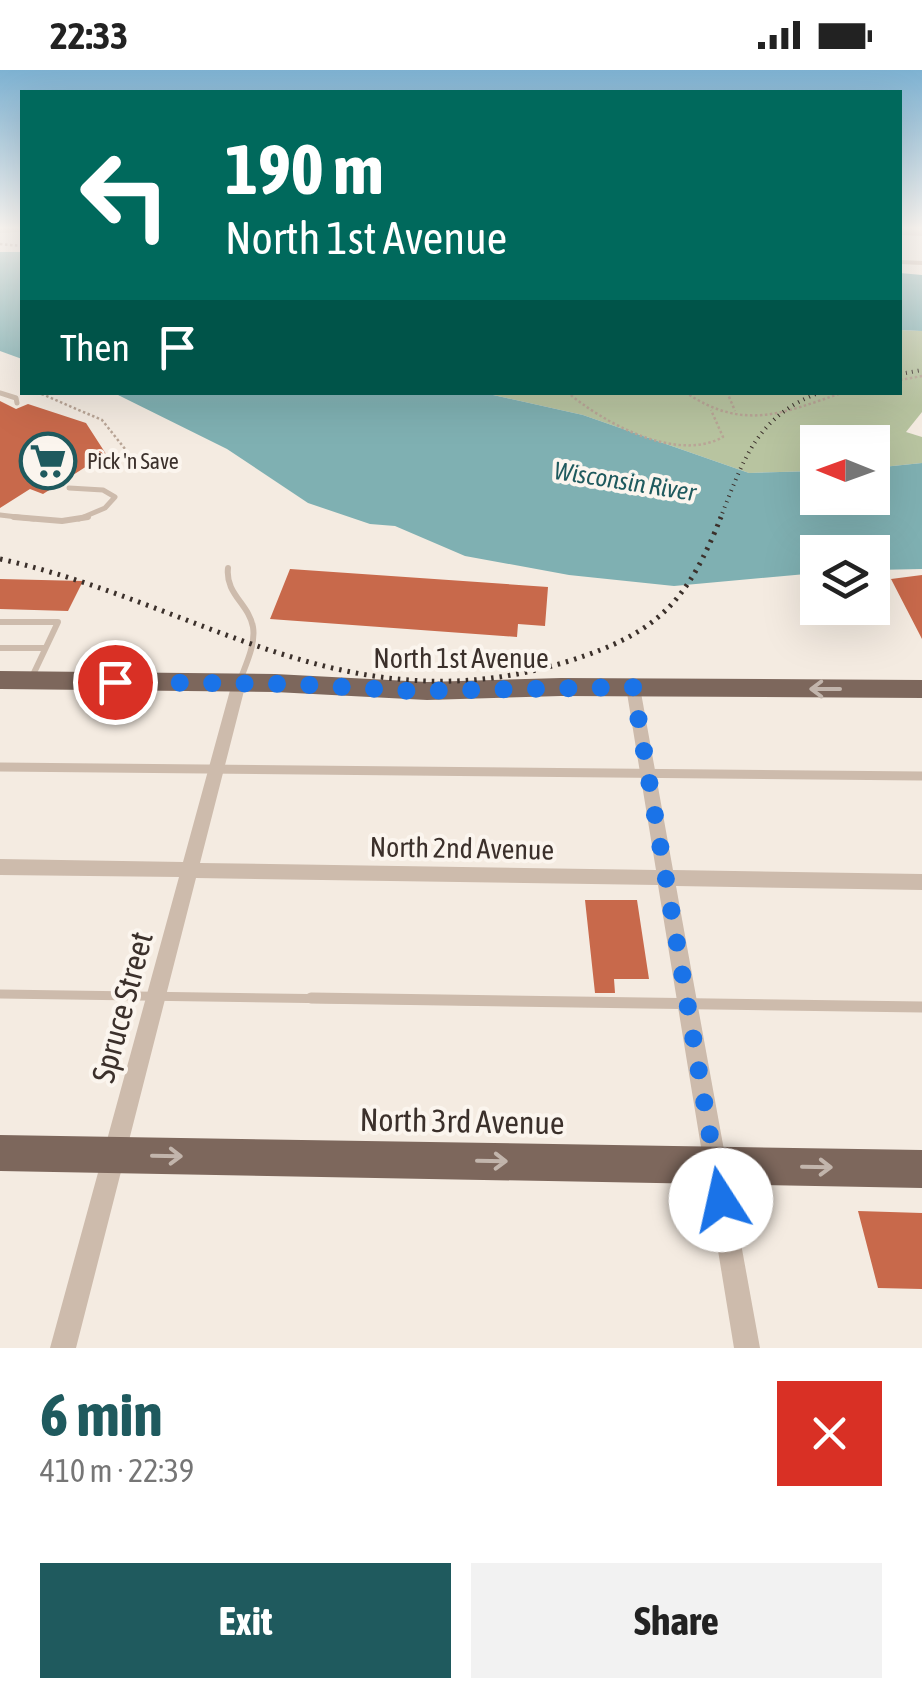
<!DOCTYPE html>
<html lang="en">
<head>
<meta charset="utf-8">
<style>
	body { margin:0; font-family:"Asap Condensed",sans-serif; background:#f2f2f2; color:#222; height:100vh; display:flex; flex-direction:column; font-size:38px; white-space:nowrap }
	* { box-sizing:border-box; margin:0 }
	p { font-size:32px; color:#767676 }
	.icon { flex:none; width:55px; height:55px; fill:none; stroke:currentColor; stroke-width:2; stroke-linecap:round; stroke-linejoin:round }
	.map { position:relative; height:1278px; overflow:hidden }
	.drawer { display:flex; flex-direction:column; background:#fff; flex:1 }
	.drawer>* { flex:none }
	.top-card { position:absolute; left:20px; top:20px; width:882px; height:305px; border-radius:0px; box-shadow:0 10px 40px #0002; background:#00695c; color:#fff; overflow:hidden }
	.needle { width:65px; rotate:271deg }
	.fabs { position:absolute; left:800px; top:355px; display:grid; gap:20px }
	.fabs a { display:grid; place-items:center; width:90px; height:90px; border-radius:0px; background:#fff; box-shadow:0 10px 40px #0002; font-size:50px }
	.pin { position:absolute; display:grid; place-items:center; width:85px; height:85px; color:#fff; margin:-42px; border:5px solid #fff; border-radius:50%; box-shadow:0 2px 10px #0007 }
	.me { position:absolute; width:110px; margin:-55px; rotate:350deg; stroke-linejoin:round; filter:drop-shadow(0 0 8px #0008) }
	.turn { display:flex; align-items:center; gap:35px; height:210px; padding:0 40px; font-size:45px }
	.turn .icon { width:130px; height:130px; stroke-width:2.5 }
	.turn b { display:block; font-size:70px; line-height:85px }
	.then { display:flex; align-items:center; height:95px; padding:0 40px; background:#0003; gap:20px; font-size:38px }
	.round { display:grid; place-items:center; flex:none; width:105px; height:105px; border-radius:0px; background:#f2f2f2 }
	.summary { display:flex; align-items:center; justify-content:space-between; height:170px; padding:0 40px }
	h1 { font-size:60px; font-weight:700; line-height:75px; color:#1f5a5e }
	.primary-button { display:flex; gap:20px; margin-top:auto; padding:20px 40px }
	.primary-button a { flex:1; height:115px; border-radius:0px; background:#1f5a5e; color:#fff; font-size:40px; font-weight:700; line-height:115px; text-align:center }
	.primary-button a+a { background:#f2f2f2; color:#222 }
	.status { display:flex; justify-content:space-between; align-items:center; height:70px; padding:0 50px; background:#fff; direction:ltr }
	.status svg { height:28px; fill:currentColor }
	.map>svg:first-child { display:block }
	.green { fill:#b8c4a0 }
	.water { fill:#7fb0b2 }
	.building { fill:#c8694b }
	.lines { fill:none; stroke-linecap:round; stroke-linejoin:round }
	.path { stroke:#b9a596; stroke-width:2.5; stroke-dasharray:2.5 2.5; stroke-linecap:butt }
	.service-far4 { stroke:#cdbbac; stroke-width:4 }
	.service-far3 { stroke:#cdbbac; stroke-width:5 }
	.service-far2 { stroke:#cdbbac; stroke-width:6 }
	.service-far1 { stroke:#cdbbac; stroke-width:9 }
	.service { stroke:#cdbbac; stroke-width:11 }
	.minor { fill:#cdbbac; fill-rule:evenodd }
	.tertiary { fill:#cdbbac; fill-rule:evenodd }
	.primary { fill:#7d675c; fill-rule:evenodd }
	.rail-far1 { stroke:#3b302b; stroke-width:4; stroke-dasharray:1 5; stroke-linecap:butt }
	.rail { stroke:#3b302b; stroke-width:5; stroke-dasharray:2.5 6; stroke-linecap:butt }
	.oneway { stroke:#c2b5ac }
	.route { stroke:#1a73e8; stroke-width:18; stroke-dasharray:0 32.4 }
	.labels { text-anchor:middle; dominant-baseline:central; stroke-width:8; stroke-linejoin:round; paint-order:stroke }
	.far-poi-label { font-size:22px; fill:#3b302b; stroke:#fbf5ee; text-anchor:start }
	.far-water-label { font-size:25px; font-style:italic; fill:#1f5a5e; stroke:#fbf5ee }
	.street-label { font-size:28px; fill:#3b302b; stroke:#fbf5ee }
	.near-street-label { font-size:32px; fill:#3b302b; stroke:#fbf5ee }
</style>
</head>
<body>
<div class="status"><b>22:33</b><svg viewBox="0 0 49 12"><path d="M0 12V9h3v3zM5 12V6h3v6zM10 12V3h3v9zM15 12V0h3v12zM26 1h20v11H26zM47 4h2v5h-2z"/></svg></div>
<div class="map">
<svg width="922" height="1278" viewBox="0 0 922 1278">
	<rect width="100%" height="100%" fill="#f4ebe1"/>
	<!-- green -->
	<path class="green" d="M900 260 922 261V342L906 362 922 367V393L873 398 872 372H818L817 401 749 403 583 345 484 323 900 322Z"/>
	<!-- water -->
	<path class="water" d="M0 182H22V289L0 281Z
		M900 203 922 205V261L900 260Z
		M114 323H484L583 345 749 403 817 401 818 428H872L873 398 922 393V499L873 500 872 482H818L817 503 674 516 569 505 465 486 395 456 370 454 308 433 227 379Z"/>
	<!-- building -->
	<path class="building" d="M0 331 16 339 28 334 86 353 106 384 43 424 30 419 0 438Z
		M290 499 548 517 545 556 518 554 517 567 270 549Z
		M922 505V569L891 509Z
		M0 509 83 511 68 541 0 539Z
		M585 830H637L649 909H614L615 923H595Z
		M858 1141 922 1143V1219L878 1218Z"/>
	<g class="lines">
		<!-- path -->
		<path class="path" d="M0 174 22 176
			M900 310 922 306
			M37 322 102 350 137 394
			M567 322C604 353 676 393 723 367L711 340
			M685 322C743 362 784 343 844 322
			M727 322 735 341"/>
		<!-- service-far4 -->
		<path class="service-far4" d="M900 192 922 193"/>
		<!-- service-far3 -->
		<path class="service-far3" d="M0 323 16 328 17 333
			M69 418 103 420 115 427 105 438 79 449
			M0 445 34 449"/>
		<!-- service-far2 -->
		<path class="service-far2" d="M14 447 62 451 88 447
			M228 498C225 524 249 534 253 557 256 575 245 596 239 613
			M0 552H58L31 609
			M0 578H45"/>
		<!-- service-far1 -->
		<path class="service-far1" d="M0 697 922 706
			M0 924 488 931"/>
		<!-- service -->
		<path class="service" d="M311 928 922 937"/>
		<!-- minor -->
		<path class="minor" d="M22 158V162L0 163V159Z
			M239 608 246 613 200 793 656 800 626 617 633 612 640 617 673 800 922 804V820L676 816 760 1278H734L658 815 196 808 76 1278H50L179 807 0 805V789L183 792 232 613Z"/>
		<!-- tertiary -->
		<path class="tertiary" d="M900 159 922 160V166L900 165Z"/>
		<!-- primary -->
		<path class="primary" d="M0 601 275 604 427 612 561 608 922 610V628L561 626 427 630 275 622 0 619Z
			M0 1065 922 1080V1118L0 1101Z"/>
		<!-- rail-far1 -->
		<path class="rail-far1" d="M900 304 922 300
			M720 449C744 389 756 346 821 322"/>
		<!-- rail -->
		<path class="rail" d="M0 489C202 534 349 660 569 591 658 563 687 532 721 447"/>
	</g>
	<!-- one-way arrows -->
	<defs><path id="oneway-shaft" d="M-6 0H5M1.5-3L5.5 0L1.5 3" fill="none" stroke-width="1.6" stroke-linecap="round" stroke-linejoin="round" transform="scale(2.5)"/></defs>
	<g class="oneway">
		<use href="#oneway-shaft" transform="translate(825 619) rotate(180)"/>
		<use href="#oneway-shaft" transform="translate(167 1086) rotate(1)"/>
		<use href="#oneway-shaft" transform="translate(492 1091) rotate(1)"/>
		<use href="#oneway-shaft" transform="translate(817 1097) rotate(1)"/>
	</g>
	<!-- sky -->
	<linearGradient id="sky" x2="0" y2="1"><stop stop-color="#7eb2d2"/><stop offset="0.47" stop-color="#faf6f2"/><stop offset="1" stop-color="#faf6f2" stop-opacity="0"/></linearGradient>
	<rect width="922" height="336" fill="url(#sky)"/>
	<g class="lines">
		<!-- route -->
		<path class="route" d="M115 612 294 614 412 621 633 617 721 1130"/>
	</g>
	<!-- icons -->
	<defs>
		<g id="supermarket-ring" transform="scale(2.875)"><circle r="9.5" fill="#fbf5ee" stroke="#1f5a5e" stroke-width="1.5"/><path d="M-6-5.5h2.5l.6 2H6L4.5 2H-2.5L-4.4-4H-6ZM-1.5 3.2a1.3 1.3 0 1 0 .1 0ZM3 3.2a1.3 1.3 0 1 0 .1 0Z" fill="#1f5a5e"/></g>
	</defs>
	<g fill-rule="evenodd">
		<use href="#supermarket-ring" x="48" y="391"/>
	</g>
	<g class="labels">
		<!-- far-poi labels -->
		<g class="far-poi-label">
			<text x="87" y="391">Pick 'n Save</text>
		</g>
		<!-- far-water labels -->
		<g class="far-water-label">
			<text transform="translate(625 411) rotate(9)">Wisconsin River</text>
		</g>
		<!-- street labels -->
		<g class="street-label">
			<text x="461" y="588">North 1st Avenue</text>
			<text transform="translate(462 778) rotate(1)">North 2nd Avenue</text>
		</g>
		<!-- near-street labels -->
		<g class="near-street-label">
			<text transform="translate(122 937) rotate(-75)">Spruce Street</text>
			<text transform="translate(462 1051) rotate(1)">North 3rd Avenue</text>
		</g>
	</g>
</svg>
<div class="fabs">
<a><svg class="needle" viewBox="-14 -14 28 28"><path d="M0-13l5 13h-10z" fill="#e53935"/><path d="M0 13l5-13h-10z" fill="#767676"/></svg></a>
<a><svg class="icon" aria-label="layers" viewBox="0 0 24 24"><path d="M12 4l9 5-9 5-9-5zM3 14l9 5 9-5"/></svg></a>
</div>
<div class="pin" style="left:115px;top:612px;background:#d93025"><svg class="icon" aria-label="arrive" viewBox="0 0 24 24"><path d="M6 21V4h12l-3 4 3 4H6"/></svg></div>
<svg class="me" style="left:721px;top:1130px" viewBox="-20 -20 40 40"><circle r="19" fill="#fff"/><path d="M0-13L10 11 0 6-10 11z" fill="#1a73e8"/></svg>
<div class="top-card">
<div class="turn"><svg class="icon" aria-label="left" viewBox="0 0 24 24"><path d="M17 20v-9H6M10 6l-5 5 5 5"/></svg><div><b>190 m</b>North 1st Avenue</div></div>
<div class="then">Then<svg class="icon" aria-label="arrive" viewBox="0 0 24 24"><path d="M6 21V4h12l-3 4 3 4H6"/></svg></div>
</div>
</div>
<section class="drawer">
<div class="summary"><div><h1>6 min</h1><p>410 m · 22:39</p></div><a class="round" style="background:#d93025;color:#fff"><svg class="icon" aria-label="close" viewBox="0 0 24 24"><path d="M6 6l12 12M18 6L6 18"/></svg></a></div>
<div class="primary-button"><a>Exit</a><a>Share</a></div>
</section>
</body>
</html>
